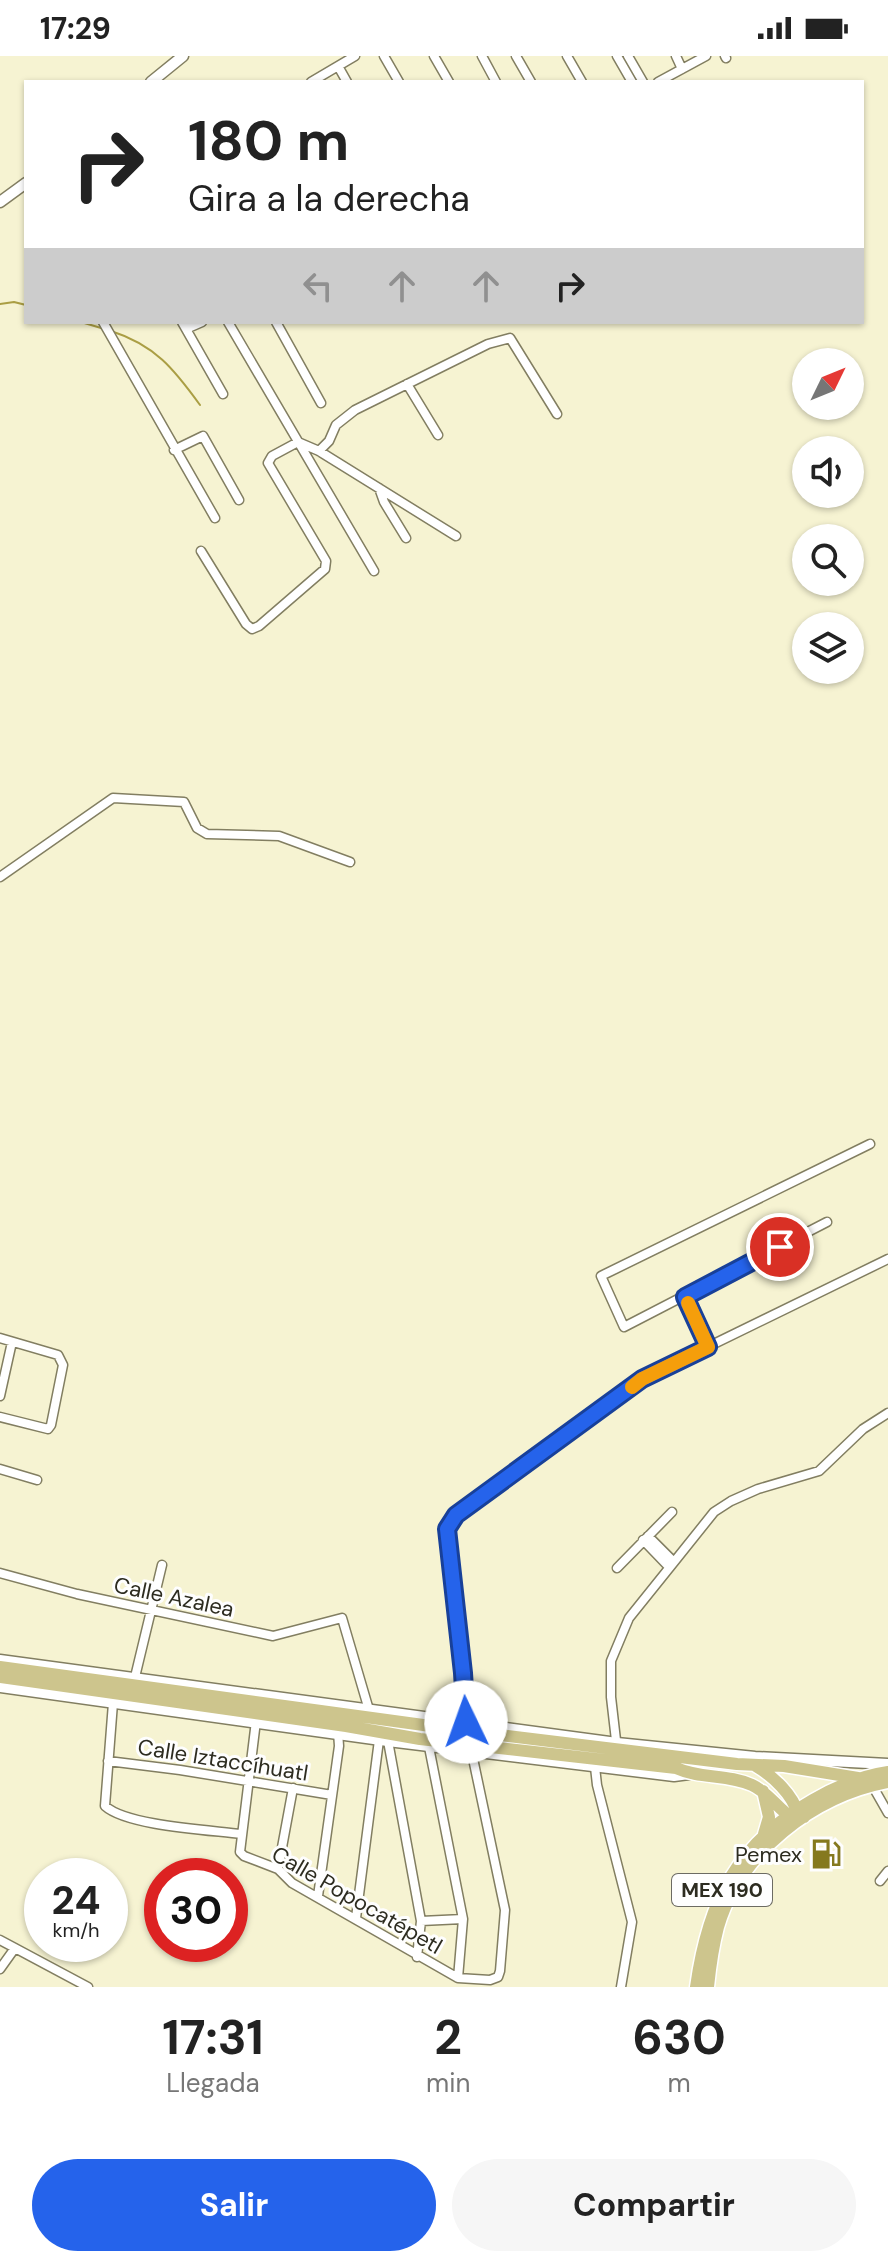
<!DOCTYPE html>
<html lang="es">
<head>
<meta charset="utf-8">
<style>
	body { margin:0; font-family:"DM Sans",sans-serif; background:#f6f6f6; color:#222; height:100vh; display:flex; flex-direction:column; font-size:30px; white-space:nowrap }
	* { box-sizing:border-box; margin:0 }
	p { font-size:26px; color:#767676 }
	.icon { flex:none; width:44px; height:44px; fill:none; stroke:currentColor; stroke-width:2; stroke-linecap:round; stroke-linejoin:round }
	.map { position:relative; height:1931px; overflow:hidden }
	.panel { display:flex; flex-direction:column; background:#fff; flex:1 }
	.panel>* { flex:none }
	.banner { position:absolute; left:24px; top:24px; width:840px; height:244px; border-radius:0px; box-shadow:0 2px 6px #0004; background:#fff; color:#222; overflow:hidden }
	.needle { width:52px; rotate:47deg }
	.fabs { position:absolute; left:792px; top:292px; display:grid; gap:16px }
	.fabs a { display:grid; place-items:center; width:72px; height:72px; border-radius:50%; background:#fff; box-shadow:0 2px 6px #0004; font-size:40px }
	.speed { position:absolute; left:24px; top:1802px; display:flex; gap:16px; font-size:40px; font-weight:700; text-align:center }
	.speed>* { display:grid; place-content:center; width:104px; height:104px; border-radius:50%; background:#fff; box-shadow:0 2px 6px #0004; line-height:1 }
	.speed small { font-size:20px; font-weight:400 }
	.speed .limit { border:12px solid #d22; background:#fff; color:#111 }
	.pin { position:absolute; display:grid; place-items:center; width:68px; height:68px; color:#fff; margin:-34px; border:4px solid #fff; border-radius:50%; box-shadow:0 2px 8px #0007 }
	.me { position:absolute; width:88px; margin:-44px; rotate:357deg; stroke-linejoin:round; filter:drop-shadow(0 0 6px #0008) }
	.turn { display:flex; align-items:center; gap:28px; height:168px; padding:0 32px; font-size:36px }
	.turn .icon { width:104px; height:104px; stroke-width:2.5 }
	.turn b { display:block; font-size:56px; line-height:68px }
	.lanes { display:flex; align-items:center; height:76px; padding:0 32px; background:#0003; justify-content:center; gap:40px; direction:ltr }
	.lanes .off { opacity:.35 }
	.eta { display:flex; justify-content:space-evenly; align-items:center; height:136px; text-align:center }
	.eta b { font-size:48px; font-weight:700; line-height:56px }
	.button { display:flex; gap:16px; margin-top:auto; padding:16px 32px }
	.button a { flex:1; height:92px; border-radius:48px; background:#2563eb; color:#fff; font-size:32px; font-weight:700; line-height:92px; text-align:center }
	.button a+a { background:#f6f6f6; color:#222 }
	.status { display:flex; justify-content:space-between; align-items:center; height:56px; padding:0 40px; background:#fff; direction:ltr }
	.status svg { height:22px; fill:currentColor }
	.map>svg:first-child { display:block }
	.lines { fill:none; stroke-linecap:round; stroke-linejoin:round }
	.stream { stroke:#aa9e44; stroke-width:2 }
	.minor-casing { stroke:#827e61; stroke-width:11 }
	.tertiary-casing { stroke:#827e61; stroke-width:13 }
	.primary-casing { stroke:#fff; stroke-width:15 }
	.minor { stroke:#fff; stroke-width:8 }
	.tertiary { stroke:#fff; stroke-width:10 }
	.primary { stroke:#cdc58d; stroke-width:12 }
	.route-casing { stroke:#184099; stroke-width:20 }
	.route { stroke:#2563eb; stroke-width:14 }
	.slow { stroke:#f59e0b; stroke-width:14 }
	.labels { text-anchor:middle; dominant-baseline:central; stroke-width:6; stroke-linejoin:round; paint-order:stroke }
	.shield { fill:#fefefe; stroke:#6c6b63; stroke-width:2 }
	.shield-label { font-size:20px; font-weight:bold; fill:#2d2c20 }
	.street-label { font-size:22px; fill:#2d2c20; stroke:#fefefe }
	.poi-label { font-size:22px; fill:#2d2c20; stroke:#fefefe; text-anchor:end }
</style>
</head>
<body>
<div class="status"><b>17:29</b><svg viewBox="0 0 49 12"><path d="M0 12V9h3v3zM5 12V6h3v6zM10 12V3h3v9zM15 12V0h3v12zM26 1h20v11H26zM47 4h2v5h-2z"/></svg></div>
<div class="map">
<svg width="888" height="1931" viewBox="0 0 888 1931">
	<rect width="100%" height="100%" fill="#f6f3d2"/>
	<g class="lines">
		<!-- stream -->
		<path class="stream" d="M0 248 14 246 26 249
			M81 266 101 272
			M111 275C155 289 174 313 200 349"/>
		<!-- minor casing -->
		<g class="minor-casing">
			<path id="minor" d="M384 0 399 26
				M434 0 449 26
				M482 0 496 26
				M516 0 531 26
				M567 0 582 26
				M617 0 632 26
				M628 0 643 26
				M676 0 682 13
				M725 0 726 2
				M338 10 347 26
				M311 26 355 0
				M658 26 706 0
				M103 266 215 462
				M182 266 223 338
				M228 266 374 515
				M276 266 321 347
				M186 273 202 266
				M407 328 438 379
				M174 394 203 380 239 444
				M319 395 329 385 336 369 355 354 488 288 510 282 557 358
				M379 432 384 446 406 482
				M201 495 246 568 252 573 259 570 325 513 326 505 268 407 272 400 298 386 319 395 456 480
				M0 821 113 742 184 746 197 772 207 778 279 780 350 806
				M827 1166 624 1271 601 1220 870 1088
				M685 1241 708 1291
				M0 1282 58 1299 63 1309 51 1369 48 1373 0 1361
				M0 1340 12 1286
				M0 1413 37 1424
				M648 1480 674 1506
				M643 1484 669 1511
				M617 1512 672 1456
				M0 1517 77 1538 273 1580 342 1562 369 1654
				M135 1621 162 1509
				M113 1647 105 1750C127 1770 210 1774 241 1778
				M256 1665 240 1796 244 1800 278 1813 292 1827 458 1922 490 1924 498 1921 500 1915 505 1854 471 1693
				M467 1671 463 1617 447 1487V1473L456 1459 642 1323 888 1203
				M388 1685 421 1865 417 1901
				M429 1691 463 1863 458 1922
				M617 1693 611 1641V1605L629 1562 674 1506 714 1456 731 1445 758 1433 819 1415 863 1373 888 1357
				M108 1705 180 1714 332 1739
				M595 1711 597 1729 632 1866 621 1931
				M872 1729 888 1757
				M278 1813 293 1732
				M880 1825 888 1815
				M318 1840 339 1690 338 1676
				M356 1862 379 1684
				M421 1865 463 1863
				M0 1884 88 1931
				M0 1913 15 1892"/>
		</g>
		<!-- tertiary casing -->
		<g class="tertiary-casing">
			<path id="tertiary" d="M151 26 183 0
				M0 146 26 127
				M0 1604 617 1687 755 1701 888 1708
				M0 1631 388 1685 674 1720 689 1718"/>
		</g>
		<!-- primary casing -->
		<g class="primary-casing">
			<path id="primary" d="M0 1611 467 1675 737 1708 784 1710 858 1722
				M0 1621 346 1670 420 1683 676 1712C700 1723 728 1718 752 1729 769 1737 777 1752 792 1762L804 1761
				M756 1710C773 1720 793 1739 798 1758
				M763 1735 769 1761 764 1778
				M696 1931C708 1846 736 1788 813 1744 837 1730 860 1720 888 1716
				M708 1931C710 1911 713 1890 718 1871 740 1796 814 1740 888 1726"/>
		</g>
		<!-- minor -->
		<use href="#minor" class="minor"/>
		<!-- tertiary -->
		<use href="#tertiary" class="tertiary"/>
		<!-- primary -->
		<use href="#primary" class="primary"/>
	</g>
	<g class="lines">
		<!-- route casing -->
		<g class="route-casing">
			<path id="route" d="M466 1666 463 1617 447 1473 456 1459 642 1323 708 1291 685 1241 780 1191"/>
		</g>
		<!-- route -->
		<use href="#route" class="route"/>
		<!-- slow -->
		<path class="slow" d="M632 1331 642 1323 708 1291 688 1247"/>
	</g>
	<!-- icons -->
	<defs>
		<g id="fuel-bare" transform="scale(2.4)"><path d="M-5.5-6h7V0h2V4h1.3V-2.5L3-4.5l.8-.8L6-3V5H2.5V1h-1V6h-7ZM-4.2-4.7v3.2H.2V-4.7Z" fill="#85791e" stroke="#fefefe" stroke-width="2.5" paint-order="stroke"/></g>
	</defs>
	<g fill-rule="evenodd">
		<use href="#fuel-bare" x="826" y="1798"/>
	</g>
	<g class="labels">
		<!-- shield labels -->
		<rect class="shield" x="672" y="1818" width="100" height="32" rx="6"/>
		<g class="shield-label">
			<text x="722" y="1834">MEX 190</text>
		</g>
		<!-- street labels -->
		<g class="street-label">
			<text transform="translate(174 1541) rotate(12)">Calle Azalea</text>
			<text transform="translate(223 1704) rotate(9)">Calle Iztaccíhuatl</text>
			<text transform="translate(357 1844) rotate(30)">Calle Popocatépetl</text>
		</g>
		<!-- poi labels -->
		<g class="poi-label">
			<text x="802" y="1798">Pemex</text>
		</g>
	</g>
</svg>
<div class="fabs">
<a><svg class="needle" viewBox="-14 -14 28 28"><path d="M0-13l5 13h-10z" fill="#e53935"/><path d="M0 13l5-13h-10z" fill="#767676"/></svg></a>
<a><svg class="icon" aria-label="sound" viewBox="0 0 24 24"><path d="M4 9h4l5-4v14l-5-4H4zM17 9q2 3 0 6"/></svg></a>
<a><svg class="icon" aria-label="search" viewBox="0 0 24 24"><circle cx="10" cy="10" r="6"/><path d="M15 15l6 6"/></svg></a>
<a><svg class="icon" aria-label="layers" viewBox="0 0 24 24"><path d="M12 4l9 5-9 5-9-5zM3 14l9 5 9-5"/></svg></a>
</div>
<div class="speed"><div>24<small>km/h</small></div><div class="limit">30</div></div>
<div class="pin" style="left:780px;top:1191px;background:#d93025"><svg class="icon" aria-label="arrive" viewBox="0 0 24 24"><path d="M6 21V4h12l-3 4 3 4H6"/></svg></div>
<svg class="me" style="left:466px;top:1666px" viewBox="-20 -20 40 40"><circle r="19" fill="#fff"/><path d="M0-13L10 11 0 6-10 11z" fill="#2563eb"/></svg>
<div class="banner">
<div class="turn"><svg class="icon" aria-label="right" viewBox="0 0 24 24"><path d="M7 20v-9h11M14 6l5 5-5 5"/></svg><div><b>180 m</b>Gira a la derecha</div></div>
<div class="lanes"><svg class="icon off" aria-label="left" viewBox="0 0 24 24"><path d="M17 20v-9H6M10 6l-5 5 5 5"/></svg><svg class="icon off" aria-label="ahead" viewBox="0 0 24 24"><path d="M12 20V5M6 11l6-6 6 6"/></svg><svg class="icon off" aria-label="ahead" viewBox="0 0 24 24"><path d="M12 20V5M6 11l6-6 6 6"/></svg><svg class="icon" aria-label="right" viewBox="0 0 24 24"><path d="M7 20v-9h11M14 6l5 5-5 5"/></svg></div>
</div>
</div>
<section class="panel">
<div class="eta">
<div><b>17:31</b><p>Llegada</p></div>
<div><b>2</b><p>min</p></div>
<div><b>630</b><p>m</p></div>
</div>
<div class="button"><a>Salir</a><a>Compartir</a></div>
</section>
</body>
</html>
